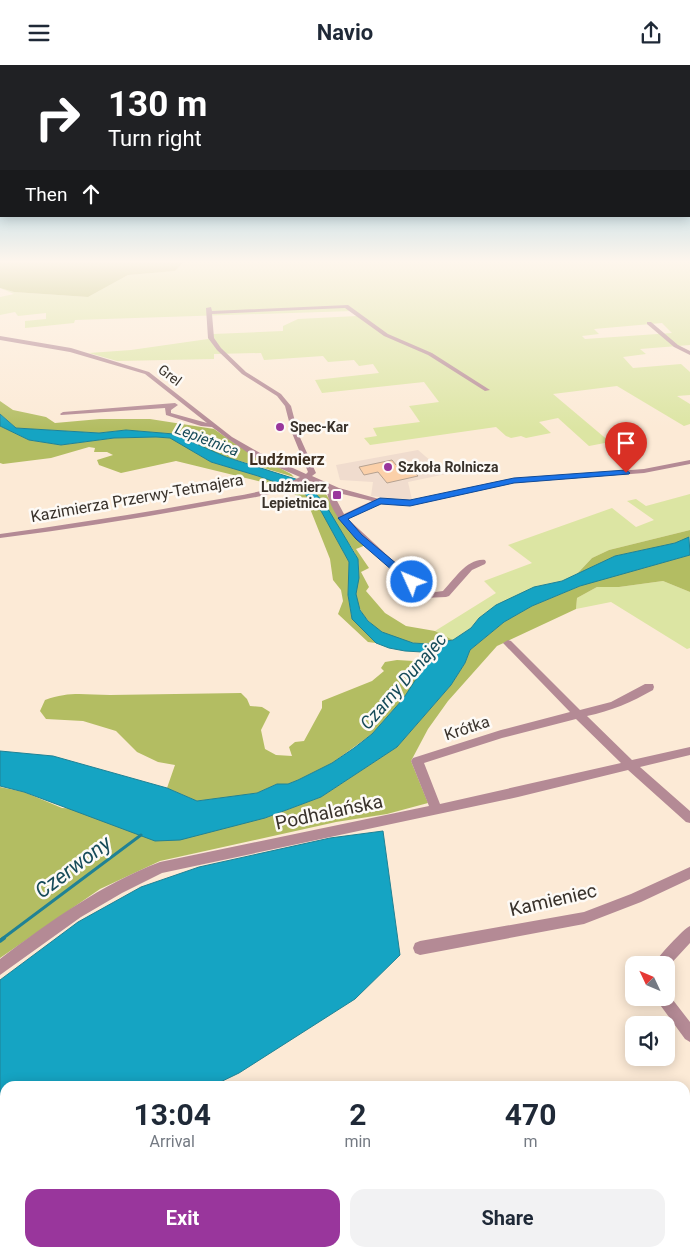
<!DOCTYPE html>
<html lang="en">
<head>
<meta charset="utf-8">
<style>
	body { margin:0; font-family:Roboto,sans-serif; background:#f2f2f3; color:#1f2937; height:100vh; display:flex; flex-direction:column; font-size:19px; white-space:nowrap }
	* { box-sizing:border-box; margin:0 }
	p { font-size:16px; color:#747a83 }
	.icon { flex:none; width:28px; height:28px; fill:none; stroke:currentColor; stroke-width:2; stroke-linecap:round; stroke-linejoin:round }
	.map { position:relative; flex:1; overflow:hidden }
	.details { position:absolute; left:0px; top:1016px; width:690px; height:176px; display:flex; flex-direction:column; background:#fff; border-radius:15px 15px 0 0; box-shadow:0 2px 12px #0003 }
	.details>* { flex:none }
	.hud { position:absolute; left:0px; top:0px; width:690px; height:152px; box-shadow:0 2px 12px #0003; background:#202124; color:#fff; overflow:hidden }
	.needle { width:32px; rotate:314deg }
	.buttons { position:absolute; left:625px; top:891px; display:grid; gap:10px }
	.buttons a { display:grid; place-items:center; width:50px; height:50px; border-radius:10px; background:#fff; box-shadow:0 2px 12px #0003; font-size:25px }
	.pin { position:absolute; display:grid; place-items:center; width:42px; height:42px; color:#fff; margin:-51px -21px; border-radius:50% 50% 50% 0; rotate:-45deg; box-shadow:0 0 5px #0007 }
	.pin .icon { rotate:45deg }
	.me { position:absolute; width:55px; margin:-28px; rotate:314deg; stroke-linejoin:round; filter:drop-shadow(0 0 4px #0008) }
	.turn { display:flex; align-items:center; gap:18px; height:105px; padding:0 25px; font-size:22px }
	.turn .icon { width:65px; height:65px; stroke-width:2.5 }
	.turn b { display:block; font-size:35px; line-height:42px }
	.then { display:flex; align-items:center; height:48px; padding:0 25px; background:#0003; gap:10px; font-size:19px }
	.eta { display:flex; justify-content:space-evenly; align-items:center; height:85px; text-align:center }
	.eta b { font-size:30px; font-weight:700; line-height:35px }
	.primary-button { display:flex; gap:10px; margin-top:auto; padding:10px 25px }
	.primary-button a { flex:1; height:58px; border-radius:15px; background:#99369c; color:#fff; font-size:20px; font-weight:700; line-height:58px; text-align:center }
	.primary-button a+a { background:#f2f2f3; color:#1f2937 }
	header { display:flex; justify-content:space-between; align-items:center; height:65px; padding:0 25px; background:#fff; font-size:22px; font-weight:700 }
	.map>svg:first-child { display:block }
	.education { fill:#f0dcce }
	.green { fill:#dce5a3; fill-rule:evenodd }
	.forest { fill:#b3bd62 }
	.water { fill:#15a4c3; stroke:#208295 }
	.lines { fill:none; stroke-linecap:round; stroke-linejoin:round }
	.stream-far1 { stroke:#208295; stroke-width:3 }
	.stream { stroke:#208295; stroke-width:4 }
	.building { fill:#fbd0a9; stroke:#b6a291 }
	.minor { fill:#b48a95; fill-rule:evenodd }
	.route { fill:#1a73e8; stroke:#114b97 }
	.poi-dot { fill:#99369c; stroke:#fdfaf6; stroke-width:2 }
	.labels { text-anchor:middle; dominant-baseline:central; stroke-width:5; stroke-linejoin:round; paint-order:stroke }
	.far-street-label { font-size:14px; fill:#39322b; stroke:#fdfaf6 }
	.far-poi-label { font-size:14px; font-weight:bold; fill:#39322b; stroke:#fdfaf6; text-anchor:start }
	.far-water-label { font-size:15px; font-style:italic; fill:#174b59; stroke:#fdfaf6 }
	.far-quarter-label { font-size:16px; font-weight:bold; fill:#3d2e1f; stroke:#fdfaf6 }
	.street-label { font-size:16px; fill:#39322b; stroke:#fdfaf6 }
	.water-label { font-size:18px; font-style:italic; fill:#174b59; stroke:#fdfaf6 }
	.near-street-label { font-size:19px; fill:#39322b; stroke:#fdfaf6 }
	.near-water-label { font-size:21px; font-style:italic; fill:#174b59; stroke:#fdfaf6 }
</style>
</head>
<body>
<header><svg class="icon" aria-label="menu" viewBox="0 0 24 24"><path d="M4 6h16M4 12h16M4 18h16"/></svg>Navio<svg class="icon" aria-label="share" viewBox="0 0 24 24"><path d="M12 15V3M7 8l5-5 5 5M5 13v7h14v-7"/></svg></header>
<div class="map">
<svg width="690" height="1192" viewBox="0 0 690 1192">
	<rect width="100%" height="100%" fill="#fcead6"/>
	<!-- education -->
	<path class="education" d="M418 385 446 409 408 417 412 435H399L371 431 373 417 340 415 336 400Z"/>
	<!-- green -->
	<path class="green" d="M184 197H690V280L640 284 646 289 623 292 633 303 681 299 690 307V330L677 331 690 339V359L684 361 617 321 553 329 610 377 589 381 558 353 539 357 551 368 526 373 521 371 511 373 506 371 496 362 370 380 364 373 377 371 373 363 420 357 409 341 439 337 424 317 322 328 315 315 379 308 373 299 359 301 354 295 328 297 323 291 264 295 261 288 214 289V294L117 296 89 288 131 285 208 274 213 269 283 266V261L298 254 357 251 352 246 75 255 74 258 25 263V256L46 254V248L18 251 15 247 0 250V232L14 229 0 223 14 227 88 232 128 210 175 206ZM662 258 672 268 585 274 582 271 599 269 594 264Z
		M690 429V465L609 485 592 493 576 510 562 516 538 521 496 540 479 553 471 563 453 575 435 566 496 528 484 516 532 498 508 480 612 443 636 462 654 455 627 436 636 434 646 441Z
		M663 516 690 527V583L687 584 611 537 576 544 577 533 597 522H619Z"/>
	<!-- forest -->
	<path class="forest" d="M0 197H184L175 206 128 210 88 232 14 227 0 223Z
		M0 336 13 345 46 352 55 358 100 354H150L214 364 240 382 291 409 294 412 226 392 173 369 126 365 99 368 16 363 0 349Z
		M0 361 29 375 61 380 114 373 156 372 171 373 211 397 258 411 303 427 321 446 349 497 348 530 352 554 376 578 368 577 338 549 343 536 341 525 333 515 330 494 309 441 304 434 288 426 266 418 176 396 121 408 99 400 97 395 113 390 107 387H94L95 383 89 382 51 393 3 399 0 398Z
		M305 417C327 418 328 437 339 451 348 461 357 470 366 480L356 484 369 503 361 507 369 522 366 526 385 548 406 561 435 566 453 575C444 576 435 579 426 579 397 578 361 563 356 531 355 519 362 505 357 493 355 486 349 479 345 473 332 451 322 436 305 417Z
		M690 465V472L676 478 615 491 576 510 592 493 609 485Z
		M690 490V527L663 516 619 522H597L577 533 576 544 497 581 448 636 428 664 411 696 428 738 387 749 336 757 160 796 100 824 0 893V722L24 727 62 743 265 753 321 732 397 682 451 620 465 598 470 585 504 557 532 541 585 519Z
		M397 595 430 597 403 634 372 669 332 698 298 715 288 719H277L257 728 247 730 197 736 167 723 175 700 158 697 137 687 116 666 83 656 46 654 40 646 45 635C70 626 85 630 110 630 154 629 197 629 241 628L247 634 250 641 262 642 270 647 261 665 265 684 276 690 292 691 289 682 295 677 304 676 322 643V636L372 616 384 606 381 603 385 597Z"/>
	<!-- water -->
	<path class="water" d="M0 349 16 363 99 368 126 365 174 369 226 392 305 417 325 439 358 494 359 513 356 529 360 545 368 556 382 567 413 578 429 579 453 575 471 563 479 553 496 540 534 522 562 516 615 491 675 478 689 472 690 490 580 521 532 541 504 557 470 585 465 598 451 620 397 682 321 732 265 753 180 775 155 776 24 727 0 721V686L53 691 167 723 197 736 257 728 277 719H288L298 715 332 698 354 683 372 669 403 634 420 608 439 588 405 586 389 583 376 578 352 554 348 530 349 497 321 446 303 427 258 411 211 397 170 373 156 372 114 373 61 380 29 375 0 361Z
		M383 766 400 890 355 934 239 1008 212 1021H5V1103L0 1104V915L78 857 141 822 199 802 330 773Z"/>
	<g class="lines">
		<!-- stream-far1 -->
		<path class="stream-far1" d="M2 874 141 770"/>
		<!-- stream -->
		<path class="stream" d="M0 876 4 873"/>
	</g>
	<!-- building -->
	<path class="building" d="M392 395 396 400 406 398 418 411 387 418 378 407 364 410 359 402Z"/>
	<g class="lines">
		<!-- minor -->
		<path class="minor" d="M348 240 388 269 432 288 490 325 485 326 428 290 384 271 345 243 212 249 214 273 221 283 246 307 281 329 291 341 298 368 316 408 312 411 339 423 379 434 414 436 513 414 644 404 690 395V399L644 408 513 418 414 440 380 438 348 454 428 528 443 526C454 515 467 493 485 495L486 497 485 499 472 505 449 531 446 532 423 533C414 524 405 514 395 505 369 483 332 461 326 423L307 415C278 431 243 434 211 440 141 453 71 464 0 473V469C70 459 139 449 208 436 239 430 272 427 300 412L254 392 228 374 212 362 201 361 166 350 165 343 61 350 60 349 63 347 175 338 178 340 171 345V348L207 358 145 309 70 287 0 275V271L71 283 149 307 232 372 260 388 306 409 308 407 292 368 285 341 277 331 242 309 217 285 208 273 206 243 211 242 212 246ZM334 427 372 436 344 449 336 434Z
			M647 257H651L678 280 690 286V290L674 282 647 259Z
			M508 575 511 576 580 645 611 637 645 619H653L654 622 653 625C632 637 611 646 587 651L632 695 690 682V690L640 702 690 746V758L686 757 628 705 518 732 162 808 122 828 81 852 0 910V894C49 857 102 819 160 797L429 741 411 696 413 693 501 665 570 647 505 580 503 578ZM576 654 621 698 440 739 424 698 502 673Z
			M690 802V814L641 837 584 859 420 890 415 888 413 883 415 878 420 876 584 847 631 829Z
			M690 861V878L666 904V900H653C656 894 684 863 690 861Z
			M666 926 690 957V977L685 974 658 937 656 932H666Z"/>
	</g>
	<!-- sky -->
	<linearGradient id="sky" x2="0" y2="1"><stop stop-color="#53aed9"/><stop offset="0.54" stop-color="#fef6ed"/><stop offset="1" stop-color="#fef6ed" stop-opacity="0"/></linearGradient>
	<rect width="690" height="364" fill="url(#sky)"/>
	<!-- route -->
	<path class="route" d="M626 405 630 408 629 409 514 418 410 441 381 439 348 454 362 470 415 514 417 517 412 520 408 519 356 474 338 453 380 433 410 435 514 413Z"/>
	<!-- markers -->
	<g class="poi-dot">
		<circle cx="280" cy="362" r="5"/>
		<circle cx="388" cy="402" r="5"/>
		<rect x="332" y="425" width="10" height="10" rx="2.5"/>
	</g>
	<g class="labels">
		<!-- far-street labels -->
		<g class="far-street-label">
			<text transform="translate(170 310) rotate(37)">Grel</text>
		</g>
		<!-- far-poi labels -->
		<g class="far-poi-label">
			<text x="290" y="362">Spec-Kar</text>
			<text x="398" y="402">Szkoła Rolnicza</text>
			<text x="327" y="422" text-anchor="end">Ludźmierz<tspan x="327" dy="16">Lepietnica</tspan></text>
		</g>
		<!-- far-water labels -->
		<g class="far-water-label">
			<text transform="translate(207 375) rotate(21)">Lepietnica</text>
		</g>
		<!-- far-quarter labels -->
		<g class="far-quarter-label">
			<text x="287" y="394">Ludźmierz</text>
		</g>
		<!-- street labels -->
		<g class="street-label">
			<text transform="translate(137 433) rotate(-10)">Kazimierza Przerwy-Tetmajera</text>
			<text transform="translate(467 663) rotate(-18)">Krótka</text>
		</g>
		<!-- water labels -->
		<g class="water-label">
			<text transform="translate(403 616) rotate(-49)">Czarny Dunajec</text>
		</g>
		<!-- near-street labels -->
		<g class="near-street-label">
			<text transform="translate(329 747) rotate(-12)">Podhalańska</text>
			<text transform="translate(553 835) rotate(-13)">Kamieniec</text>
		</g>
		<!-- near-water labels -->
		<g class="near-water-label">
			<text transform="translate(73 802) rotate(-37)">Czerwony</text>
		</g>
	</g>
</svg>
<div class="buttons">
<a><svg class="needle" viewBox="-14 -14 28 28"><path d="M0-13l5 13h-10z" fill="#e53935"/><path d="M0 13l5-13h-10z" fill="#747a83"/></svg></a>
<a><svg class="icon" aria-label="sound" viewBox="0 0 24 24"><path d="M4 9h4l5-4v14l-5-4H4zM17 9q2 3 0 6"/></svg></a>
</div>
<div class="pin" style="left:626px;top:408px;background:#d93025"><svg class="icon" aria-label="arrive" viewBox="0 0 24 24"><path d="M6 21V4h12l-3 4 3 4H6"/></svg></div>
<svg class="me" style="left:412px;top:517px" viewBox="-20 -20 40 40"><circle r="17" fill="#1a73e8" stroke="#fff" stroke-width="3"/><path d="M0-11L8 9 0 5-8 9z" fill="#fff"/></svg>
<div class="hud">
<div class="turn"><svg class="icon" aria-label="right" viewBox="0 0 24 24"><path d="M7 20v-9h11M14 6l5 5-5 5"/></svg><div><b>130 m</b>Turn right</div></div>
<div class="then">Then<svg class="icon" aria-label="ahead" viewBox="0 0 24 24"><path d="M12 20V5M6 11l6-6 6 6"/></svg></div>
</div>
<section class="details">
<div class="eta">
<div><b>13:04</b><p>Arrival</p></div>
<div><b>2</b><p>min</p></div>
<div><b>470</b><p>m</p></div>
</div>
<div class="primary-button"><a>Exit</a><a>Share</a></div>
</section>
</div>
</body>
</html>
